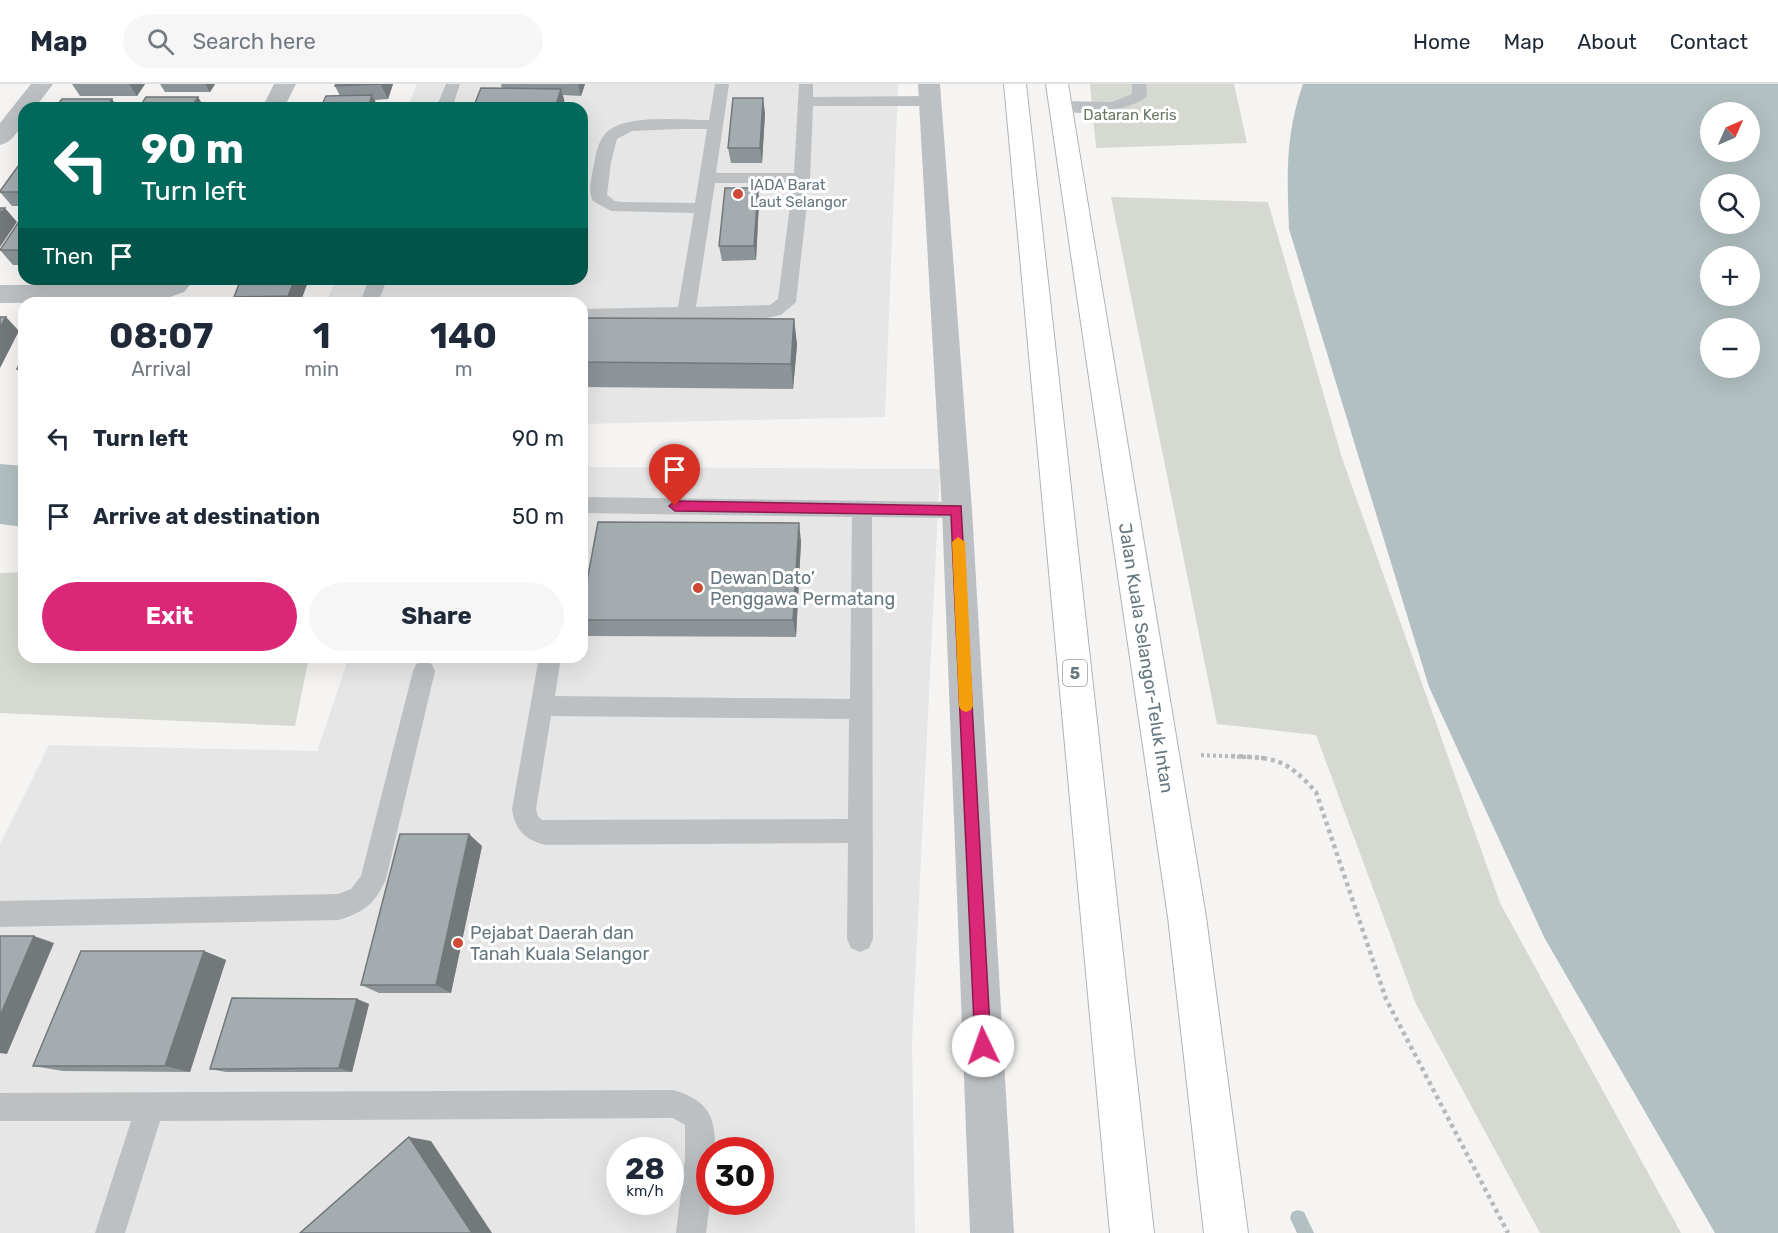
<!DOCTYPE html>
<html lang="en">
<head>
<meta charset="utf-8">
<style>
	body { margin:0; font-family:Rubik,sans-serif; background:#f6f6f7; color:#1f2937; height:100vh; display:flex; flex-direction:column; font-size:22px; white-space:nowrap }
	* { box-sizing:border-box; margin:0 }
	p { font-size:20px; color:#747a83 }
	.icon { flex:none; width:33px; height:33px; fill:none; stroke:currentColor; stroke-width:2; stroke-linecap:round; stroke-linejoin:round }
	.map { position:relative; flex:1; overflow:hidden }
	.sheet { position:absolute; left:18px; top:213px; width:570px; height:366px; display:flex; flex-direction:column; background:#fff; border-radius:18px; box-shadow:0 6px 24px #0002 }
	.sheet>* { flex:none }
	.hud { position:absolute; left:18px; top:18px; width:570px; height:183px; border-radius:18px; box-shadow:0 6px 24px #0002; background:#00695c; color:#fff; overflow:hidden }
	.needle { width:39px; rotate:45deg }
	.fabs { position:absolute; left:1700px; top:18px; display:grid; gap:12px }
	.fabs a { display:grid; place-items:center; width:60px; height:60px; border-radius:50%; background:#fff; box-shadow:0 6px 24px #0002; font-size:30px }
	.speed { position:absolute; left:606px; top:1053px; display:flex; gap:12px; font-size:30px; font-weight:700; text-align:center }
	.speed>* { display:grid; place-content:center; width:78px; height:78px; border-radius:50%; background:#fff; box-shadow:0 6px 24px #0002; line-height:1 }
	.speed small { font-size:15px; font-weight:400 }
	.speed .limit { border:9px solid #d22; background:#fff; color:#111 }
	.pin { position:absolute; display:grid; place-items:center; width:51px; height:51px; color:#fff; margin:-62px -26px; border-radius:50% 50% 50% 0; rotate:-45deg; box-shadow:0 0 6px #0007 }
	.pin .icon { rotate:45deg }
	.me { position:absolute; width:66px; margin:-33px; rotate:357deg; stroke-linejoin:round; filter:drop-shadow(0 0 4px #0008) }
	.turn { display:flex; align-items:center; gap:21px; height:126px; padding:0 24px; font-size:27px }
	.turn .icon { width:78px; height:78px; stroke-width:2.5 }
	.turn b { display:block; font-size:42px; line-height:51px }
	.then { display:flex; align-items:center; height:57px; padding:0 24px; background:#0003; gap:12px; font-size:22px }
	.eta { display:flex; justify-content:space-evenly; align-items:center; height:102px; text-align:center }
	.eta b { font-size:36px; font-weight:700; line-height:42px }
	.action { display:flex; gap:12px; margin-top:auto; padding:12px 24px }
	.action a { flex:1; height:69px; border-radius:36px; background:#db2777; color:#fff; font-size:24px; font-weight:700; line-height:69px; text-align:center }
	.action a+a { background:#f6f6f7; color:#1f2937 }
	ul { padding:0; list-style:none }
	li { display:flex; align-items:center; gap:18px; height:78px; padding:0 24px }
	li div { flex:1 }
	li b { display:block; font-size:22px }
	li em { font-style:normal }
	header { display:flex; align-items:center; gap:36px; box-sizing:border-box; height:84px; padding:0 30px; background:#fff; border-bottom:2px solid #e0e1e3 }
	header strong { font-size:28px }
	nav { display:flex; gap:33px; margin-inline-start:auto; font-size:21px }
	.search { width:420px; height:54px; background:#f6f6f7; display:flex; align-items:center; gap:15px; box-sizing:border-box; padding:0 21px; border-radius:33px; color:#747a83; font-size:22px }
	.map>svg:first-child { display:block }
	.built { fill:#e5e6e5; fill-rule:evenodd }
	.green { fill:#d5d9d1 }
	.water { fill:#b2c0c2; fill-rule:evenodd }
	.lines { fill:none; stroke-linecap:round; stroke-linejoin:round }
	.stream { fill:#b2c0c2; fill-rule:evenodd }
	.trunk-casing { stroke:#b0b4b6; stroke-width:2 }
	.path-far1 { stroke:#b6b9bb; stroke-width:4; stroke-dasharray:3 3; stroke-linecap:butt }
	.path { stroke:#b6b9bb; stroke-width:4.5; stroke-dasharray:4 4; stroke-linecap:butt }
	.service { fill:#bcc0c3; fill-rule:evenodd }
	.minor { fill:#bcc0c3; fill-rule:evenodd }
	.trunk { fill:#fff; fill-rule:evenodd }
	.wall { fill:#8d9497 }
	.shaded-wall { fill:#73787b }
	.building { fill:#a4acb0; stroke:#73787b; stroke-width:1.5 }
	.route { fill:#db2777; stroke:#8e194d; stroke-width:1.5 }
	.slow { fill:#f59e0b }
	.poi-dot { fill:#d04836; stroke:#fff; stroke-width:2 }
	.labels { text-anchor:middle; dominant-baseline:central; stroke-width:6; stroke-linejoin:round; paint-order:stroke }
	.far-park-label { font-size:15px; fill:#6b7765; stroke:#fff }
	.far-poi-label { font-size:15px; fill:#67777f; stroke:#fff; text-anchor:start }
	.shield { fill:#fff; stroke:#95a0a5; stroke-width:1.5 }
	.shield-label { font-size:16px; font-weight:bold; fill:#67777f }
	.poi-label { font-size:18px; fill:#67777f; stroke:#fff; text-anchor:start }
	.street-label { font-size:18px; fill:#67777f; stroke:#fff }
</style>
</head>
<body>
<header>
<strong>Map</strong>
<div class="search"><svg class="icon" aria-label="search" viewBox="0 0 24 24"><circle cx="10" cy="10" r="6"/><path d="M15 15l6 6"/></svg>Search here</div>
<nav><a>Home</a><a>Map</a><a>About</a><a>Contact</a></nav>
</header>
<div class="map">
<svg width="1778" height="1149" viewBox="0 0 1778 1149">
	<rect width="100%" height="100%" fill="#f5f4f2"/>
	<!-- built -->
	<path class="built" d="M417 0H898L885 333 582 340V219H326L336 195H582V24H407Z
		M582 383 940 385 912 958 915 1149H0V760L49 661 317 667 349 573H582ZM620 1066H670V1118H620ZM710 1066H760V1118H710Z"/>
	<!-- green -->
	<path class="green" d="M1090 0H1234L1247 59 1096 64Z
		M1111 113 1268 118 1342 374 1500 819 1681 1149H1540L1416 920 1316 651 1217 640Z
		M24 488V573H309L295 642 0 629V489Z"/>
	<!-- water -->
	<path class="water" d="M1303 0H1778V1149H1715L1544 853 1429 603 1289 145C1287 92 1285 51 1303 0ZM1710 28H1749V68H1710ZM1710 100H1749V140H1710ZM1710 172H1749V212H1710ZM1710 244H1749V284H1710Z
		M0 380 24 382V443L0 440Z"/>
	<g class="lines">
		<!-- stream -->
		<path class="stream" d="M1298 1126 1304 1128 1314 1149H1297L1290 1134 1292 1128Z"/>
		<!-- trunk casing -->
		<g class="trunk-casing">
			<path id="trunk" d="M1004 0H1026L1154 1149H1110Z
				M1046 0H1068L1206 833 1248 1149H1204L1168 833Z"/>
		</g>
		<!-- path-far1 -->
		<path class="path-far1" d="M1201 671 1267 674"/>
		<!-- path -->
		<path class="path" d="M1231 672C1276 674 1285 674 1316 708L1386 915 1508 1149"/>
		<!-- service -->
		<path class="service" d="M446 0H460L452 24H436Z
			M715 0H729L716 89H794L799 0H813V13L929 12 937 17 929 22H813L810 94 796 218 781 231 766 234 582 237V225L678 223 694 129 611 127 593 117C587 107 592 92 594 80 596 70 598 58 605 50 622 29 683 36 709 36ZM677 45H707L695 119 621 118 615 117 607 111 611 78 617 55 632 47ZM715 99H793L778 215 770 221 696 223Z
			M1132 0H1146L1147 12C1134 27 1065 36 1053 22L1061 17 1112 18 1132 10Z
			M369 195H387L378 219H360Z
			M582 413 957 418 964 420 967 426 964 432 957 434 872 433 873 855 869 864 860 868 851 864 847 855 848 759 546 761C525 756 515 746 512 725L539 573H561L555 612 850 615 852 433 582 429ZM551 632 849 635 848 735 542 736 538 732 536 725Z
			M424 577 432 580 435 587 386 795C376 819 363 829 338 836L0 843V817L338 810 351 805 361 792 413 587 416 580Z
			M673 1006C707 1016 716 1031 715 1066H710V1118L706 1149H676L685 1075V1041L673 1034 160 1037 125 1149H95L131 1037H0V1009Z"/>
		<!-- minor -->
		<path class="minor" d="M31 0H53L35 24H24C24 39 16 57 0 61V39Z
			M274 0H296L284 24H262Z
			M918 0H940L972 426 1014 1149H970L942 426Z
			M167 195H195L184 208 156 218 0 219V201L154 200Z"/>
		<!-- trunk -->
		<use href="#trunk" class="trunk"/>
	</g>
	<!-- wall -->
	<path class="wall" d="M72 0H145L137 12H80Z
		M160 0H215L210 8H165Z
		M336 0H393L388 15 375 16 378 24 321 23 340 12 335 2Z
		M501 0H585L581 12 563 11 566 24H473L502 5Z
		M765 29 762 79H731L728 64Z
		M24 74V122H12L0 108Z
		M759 118 756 176 722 177 719 162Z
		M24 130V181H13L0 166Z
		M309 195 300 219H237L234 213Z
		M582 234 794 235 797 261 793 305 582 303Z
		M24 271V292L17 285Z
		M801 457 796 553 588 552 582 540V524Z
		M482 762 451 909H379L361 901Z
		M204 867 226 876 190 988 63 987 33 982Z
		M357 915 369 920 352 988H226L210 985Z"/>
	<!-- shaded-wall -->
	<path class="shaded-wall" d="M129 0H145L137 12Z
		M205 0H215L210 8Z
		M382 0H393L388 15 381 1Z
		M578 0H585L581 12Z
		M561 5 566 24H555Z
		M372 11 378 24H368Z
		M198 13 205 24H191Z
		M763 14 765 29 762 79 760 64Z
		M112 15 118 24H106Z
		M758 104 759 118 756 176 754 162Z
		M5 124 17 138 0 163V130Z
		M295 195H309L300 219H293L288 212Z
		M6 233 19 247 0 284V243Z
		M794 235 797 261 793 305 791 280Z
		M799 439 801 457 796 553 793 536Z
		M469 750 482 762 451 909 436 901Z
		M34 852 54 859 7 970 0 969V932Z
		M204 867 226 876 190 988 165 982Z
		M357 915 369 920 352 988 339 984Z
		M409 1053 431 1057 492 1149H472Z"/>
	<!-- building -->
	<path class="building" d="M336 0H382L335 2Z
		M481 4 561 5 555 24H473Z
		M372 11 368 24H305L321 23 326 12Z
		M146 13H198L191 24H139Z
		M733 14H763L760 64H728Z
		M62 15H112L106 24H55Z
		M24 74V108H0V107Z
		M725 104H758L754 162H719Z
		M0 124H5L0 130Z
		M24 130V166H0Z
		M241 195H295L288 212 234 213Z
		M0 233H6L0 243Z
		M582 234 794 235 791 280 582 278Z
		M24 271V285H17Z
		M598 438 799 439 793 536H582V524Z
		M400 750H469L436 901H361Z
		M0 852H34L0 932Z
		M81 867H204L165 982H33Z
		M232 914 357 915 339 984 210 985Z
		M409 1053 472 1149H300Z"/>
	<!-- route -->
	<path class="route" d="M675 417 961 422 991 962 989 968 983 971 977 968 975 962 951 431 675 427 669 422Z"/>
	<!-- slow -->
	<path class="slow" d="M958 453 965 458 973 622 971 626 966 628 961 626 959 622 952 458Z"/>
	<!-- markers -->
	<g class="poi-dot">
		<circle cx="738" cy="110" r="6"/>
		<circle cx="698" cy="504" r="6"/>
		<circle cx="458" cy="859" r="6"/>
	</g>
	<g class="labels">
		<!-- far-park labels -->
		<g class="far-park-label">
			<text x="1130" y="31">Dataran Keris</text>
		</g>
		<!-- far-poi labels -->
		<g class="far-poi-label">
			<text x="750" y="101">IADA Barat<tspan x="750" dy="17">Laut Selangor</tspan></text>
		</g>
		<!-- shield labels -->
		<rect class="shield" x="1063" y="576" width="24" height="26" rx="4.5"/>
		<g class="shield-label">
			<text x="1075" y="589">5</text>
		</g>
		<!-- poi labels -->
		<g class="poi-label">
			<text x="710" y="494">Dewan Dato’<tspan x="710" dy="21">Penggawa Permatang</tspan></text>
			<text x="470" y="849">Pejabat Daerah dan<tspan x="470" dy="21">Tanah Kuala Selangor</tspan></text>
		</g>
		<!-- street labels -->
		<g class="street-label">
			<text transform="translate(1146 574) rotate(81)">Jalan Kuala Selangor-Teluk Intan</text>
		</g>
	</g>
</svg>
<div class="fabs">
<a><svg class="needle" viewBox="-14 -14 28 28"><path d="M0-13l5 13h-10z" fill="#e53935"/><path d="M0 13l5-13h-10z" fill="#747a83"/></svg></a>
<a><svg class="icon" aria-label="search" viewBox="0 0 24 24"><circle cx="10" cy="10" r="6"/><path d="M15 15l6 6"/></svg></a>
<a>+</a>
<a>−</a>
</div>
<div class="speed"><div>28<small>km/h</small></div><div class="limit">30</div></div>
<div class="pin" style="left:675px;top:422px;background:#d93025"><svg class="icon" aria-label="arrive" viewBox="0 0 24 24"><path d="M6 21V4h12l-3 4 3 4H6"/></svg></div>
<svg class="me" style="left:983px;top:962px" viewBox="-20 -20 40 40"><circle r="19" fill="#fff"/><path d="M0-13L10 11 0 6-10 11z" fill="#db2777"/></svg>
<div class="hud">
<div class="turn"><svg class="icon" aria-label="left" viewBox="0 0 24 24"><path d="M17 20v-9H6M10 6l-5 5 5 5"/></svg><div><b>90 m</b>Turn left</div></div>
<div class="then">Then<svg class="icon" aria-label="arrive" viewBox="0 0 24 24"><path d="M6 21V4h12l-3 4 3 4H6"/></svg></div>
</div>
<section class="sheet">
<div class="eta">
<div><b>08:07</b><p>Arrival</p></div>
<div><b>1</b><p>min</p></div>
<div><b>140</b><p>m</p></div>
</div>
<ul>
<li><svg class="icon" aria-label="left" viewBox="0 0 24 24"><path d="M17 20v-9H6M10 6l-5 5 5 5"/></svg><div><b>Turn left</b></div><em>90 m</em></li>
<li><svg class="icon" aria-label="arrive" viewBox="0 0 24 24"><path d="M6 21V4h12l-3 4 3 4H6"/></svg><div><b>Arrive at destination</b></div><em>50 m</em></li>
</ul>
<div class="action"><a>Exit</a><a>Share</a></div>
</section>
</div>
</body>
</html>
